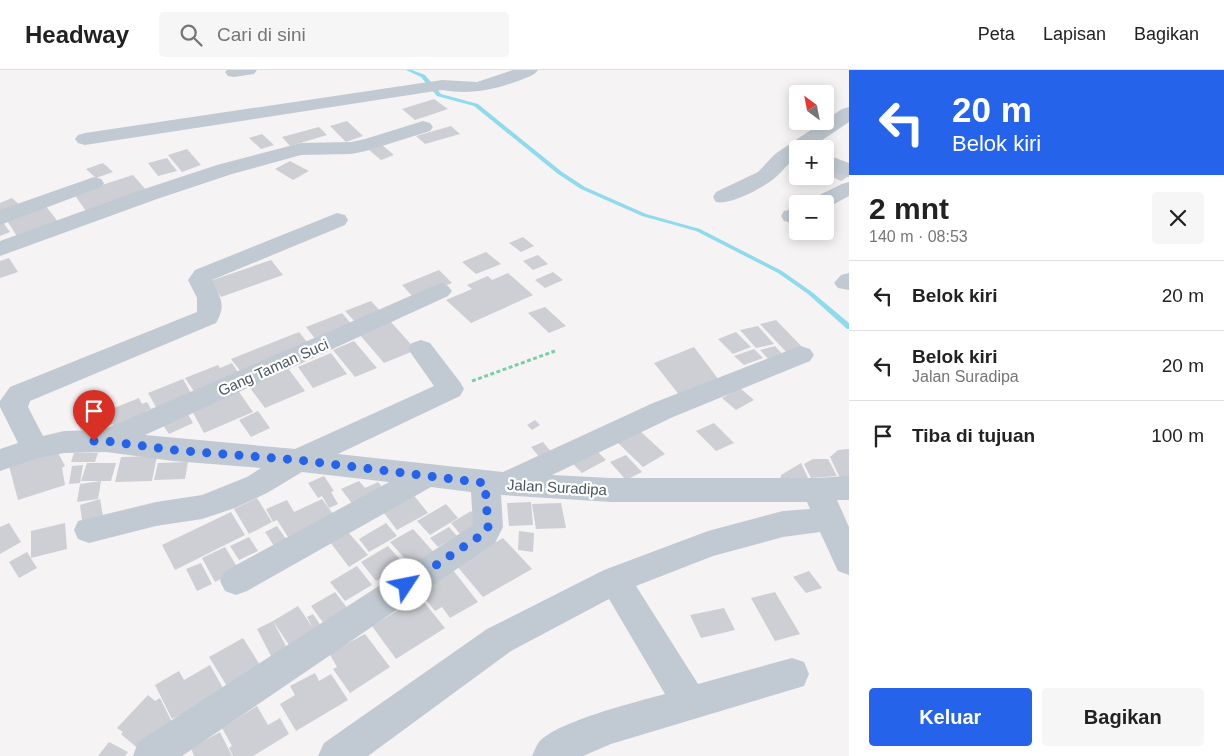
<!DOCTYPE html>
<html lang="id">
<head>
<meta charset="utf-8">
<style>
	body { margin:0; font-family:Helvetica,sans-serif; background:#f6f6f6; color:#222; height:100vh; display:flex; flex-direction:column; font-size:19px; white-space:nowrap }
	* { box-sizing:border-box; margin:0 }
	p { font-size:16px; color:#767676 }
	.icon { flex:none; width:28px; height:28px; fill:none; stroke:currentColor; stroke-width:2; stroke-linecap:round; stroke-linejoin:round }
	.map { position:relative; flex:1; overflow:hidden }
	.drawer { display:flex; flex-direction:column; background:#fff; width:375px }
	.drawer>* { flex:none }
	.guide { background:#2563eb; color:#fff; overflow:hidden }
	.needle { width:32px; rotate:328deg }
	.tools { position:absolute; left:789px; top:15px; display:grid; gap:10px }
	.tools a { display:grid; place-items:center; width:45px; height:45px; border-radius:5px; background:#fff; box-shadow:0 2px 12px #0003; font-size:25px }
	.pin { position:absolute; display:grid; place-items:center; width:42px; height:42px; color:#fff; margin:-51px -21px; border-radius:50% 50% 50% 0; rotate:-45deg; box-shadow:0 0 5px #0007 }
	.pin .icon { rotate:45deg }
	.me { position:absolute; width:55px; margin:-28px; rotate:56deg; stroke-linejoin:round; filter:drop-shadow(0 0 4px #0008) }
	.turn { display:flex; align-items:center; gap:18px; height:105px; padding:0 20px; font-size:22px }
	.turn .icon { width:65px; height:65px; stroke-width:2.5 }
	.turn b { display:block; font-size:35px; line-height:42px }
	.round { display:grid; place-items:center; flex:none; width:52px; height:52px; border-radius:5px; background:#f6f6f6 }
	.head { display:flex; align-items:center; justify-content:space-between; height:85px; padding:0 20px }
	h1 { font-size:30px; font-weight:700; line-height:38px }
	.button { display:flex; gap:10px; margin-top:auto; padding:10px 20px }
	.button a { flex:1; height:58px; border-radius:5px; background:#2563eb; color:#fff; font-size:20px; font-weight:700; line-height:58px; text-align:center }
	.button a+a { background:#f6f6f6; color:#222 }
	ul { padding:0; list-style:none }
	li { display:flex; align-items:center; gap:15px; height:70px; padding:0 20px; border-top:1px solid #e0e0e0 }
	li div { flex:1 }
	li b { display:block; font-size:19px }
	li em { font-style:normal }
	header { display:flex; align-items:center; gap:30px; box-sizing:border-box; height:70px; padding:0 25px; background:#fff; border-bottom:1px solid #e0e0e0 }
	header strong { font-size:24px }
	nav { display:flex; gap:28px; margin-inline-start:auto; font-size:18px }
	.search { width:350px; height:45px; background:#f6f6f6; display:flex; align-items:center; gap:12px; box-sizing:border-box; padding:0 18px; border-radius:5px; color:#767676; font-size:19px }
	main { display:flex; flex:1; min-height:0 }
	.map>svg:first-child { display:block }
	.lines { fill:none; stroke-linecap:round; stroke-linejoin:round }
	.stream { fill:#90daee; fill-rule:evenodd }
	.building { fill:#cdcfd5 }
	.path { stroke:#7ad0a6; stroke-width:3; stroke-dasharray:4 2.5; stroke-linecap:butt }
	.minor { fill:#c1cad2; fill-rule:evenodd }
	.route { stroke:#2563eb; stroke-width:9; stroke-dasharray:0 16.2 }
	.labels { text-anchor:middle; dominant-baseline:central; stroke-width:4.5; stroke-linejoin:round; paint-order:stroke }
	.street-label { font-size:15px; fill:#4a5661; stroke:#fff }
</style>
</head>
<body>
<header>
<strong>Headway</strong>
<div class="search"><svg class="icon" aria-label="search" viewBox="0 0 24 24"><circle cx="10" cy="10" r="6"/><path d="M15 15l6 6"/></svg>Cari di sini</div>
<nav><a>Peta</a><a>Lapisan</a><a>Bagikan</a></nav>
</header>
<main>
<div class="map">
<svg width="849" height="686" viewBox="0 0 849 686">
	<rect width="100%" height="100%" fill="#f5f3f3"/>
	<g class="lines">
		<!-- stream -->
		<path class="stream" d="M406 0H412L425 5 441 24 478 34 562 102 585 117 646 144 700 159 782 201 812 222 849 253V259H847L808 224 778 203 696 161 642 146 581 119 558 104 474 36 437 26 421 7Z"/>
	</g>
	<!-- building -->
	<path class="building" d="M434 29 448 39 415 50 402 39Z
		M347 51 363 66 346 72 330 56Z
		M451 56 460 64 425 74 416 66Z
		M319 57 327 65 290 76 282 67Z
		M262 64 274 75 261 79 249 68Z
		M382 75 394 85 381 90 369 80Z
		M187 79 201 95 182 102 168 85Z
		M167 88 177 101 158 106 148 93Z
		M290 91 309 101 293 110 275 99Z
		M103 93 113 102 96 108 86 99Z
		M831 97 849 106 841 111 825 103V101Z
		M133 105 147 121 86 141 74 124Z
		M12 128 22 137 0 146V133Z
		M45 135 59 153 18 168 6 149Z
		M2 151 10 162 0 166V152Z
		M523 167 534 176 521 182 509 173Z
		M486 182 501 194 476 204 462 192Z
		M538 185 548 194 533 200 523 191Z
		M9 188 18 202 0 208V191Z
		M271 190 283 205 221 227 210 211Z
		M439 200 452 213 414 228 402 215Z
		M553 202 563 210 545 218 535 210Z
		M508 203 533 225 471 253 446 230 472 219 467 215 488 206 492 210Z
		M371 231 384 245 358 255 345 241Z
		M545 237 566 256 549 263 528 243Z
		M342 243 353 256 317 271 306 257Z
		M776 250 806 281 789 285 760 254Z
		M391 252 416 280 384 293 360 265Z
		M758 256 774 274 756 278 740 260Z
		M299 262 312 278 245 307 231 289Z
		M736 262 751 277 733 284 718 269Z
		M354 271 377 298 355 307 333 280Z
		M775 276 787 289 772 293 760 280Z
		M694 277 722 314 684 331 654 293Z
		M754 279 763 288 744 295 734 286Z
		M331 283 347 304 313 318 298 297Z
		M232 293 239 304 199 329 185 308 218 295 220 298Z
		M287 297 305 321 265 338 247 314Z
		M183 309 195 330 160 344 148 323Z
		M740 318 754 330 736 340 722 328Z
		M237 319 253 342 204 363 191 339Z
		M139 328 142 334 147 332 151 339 146 341 150 347 117 362 113 354 91 362 81 360 77 353Z
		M186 341 193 353 169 364 161 352Z
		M258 341 270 358 251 367 239 350Z
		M535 350 540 355 532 360 527 355Z
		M714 353 734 373 716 381 696 361Z
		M639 360 665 384 643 397 617 372Z
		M543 372 552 383 540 388 531 377Z
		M594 378 606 390 582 403 570 391Z
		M849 379V408H840L830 387 838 380Z
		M57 381 65 396 62 398 65 415 18 430 9 396Z
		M74 383H98L95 392H71Z
		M626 385 642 402 626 410 610 392Z
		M157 386 152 411 115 412 121 387Z
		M813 389H828L837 406 811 408 804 394Z
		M188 392 185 409 154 410 158 393Z
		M87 393H116L111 411H81Z
		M801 393 808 408 780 410 781 405Z
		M83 395 80 413 69 414 72 396Z
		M324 406 334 421 331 422 338 434 329 438 322 426 318 428 308 413Z
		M101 411 98 429 77 432 80 414Z
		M359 411 365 418 378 412 388 425 357 440 341 419Z
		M412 423 428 443 397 460 381 439Z
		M257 428 272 452 249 464 234 439Z
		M100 429 104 452 83 458 80 435Z
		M322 429 336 448 290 470 277 450 273 452 266 439 287 430 294 442Z
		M531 432 533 455 509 456 507 433Z
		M561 433 566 458 536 459 532 434Z
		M446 434 458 448 430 465 417 451Z
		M471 441 480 452 460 464 451 453Z
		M231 442 245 465 175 500 162 475Z
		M9 453 21 472 0 484V457Z
		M65 453 67 479 31 488V461Z
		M386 453 397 466 369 482 359 469Z
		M277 456 293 479 280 485 265 462Z
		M449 457 457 466 438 477 430 468Z
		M413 459 439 488 417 502 390 472Z
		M519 461 534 463 533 482 518 480Z
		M348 462 368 485 349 497 330 472Z
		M249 467 258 481 239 490 230 476Z
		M503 468 532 499 483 527 456 495Z
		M388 476 404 494 376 511 361 492Z
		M225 477 239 500 215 512 202 488Z
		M27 482 37 498 19 508 9 492Z
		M201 493 212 514 197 521 186 499Z
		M357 496 372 515 345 531 330 512Z
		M453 500 478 532 450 548 442 537 435 541 419 521Z
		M809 501 822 518 806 523 793 507Z
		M335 522 354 547 330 562 311 536Z
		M775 522 800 564 775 571 751 528Z
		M420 527 445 558 396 589 372 556Z
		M298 536 313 558 307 547 313 544 327 565 295 584 273 551Z
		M724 538 735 560 701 568 690 545Z
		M273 551 288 580 272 588 257 559Z
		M365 564 390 597 350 623 333 599 337 597 329 583Z
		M243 568 267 606 233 626 209 587Z
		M210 595 226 623 182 649 180 645 172 649 155 615 179 601 184 610Z
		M315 603 319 611 331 604 348 630 296 661 280 634 295 625 290 616Z
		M148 625 155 631 160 628 172 652 142 682 121 664 123 662 117 658Z
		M257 636 268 655 280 648 289 664 253 686H233L229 678 232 676 222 658Z
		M220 662 232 686H194L191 678Z
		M109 672 128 682 125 686H98Z"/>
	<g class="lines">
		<!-- path -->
		<path class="path" d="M472 311 555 281"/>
		<!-- minor -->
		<path class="minor" d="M227 0H257L254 4 234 7 228 6 225 2Z
			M513 0H538C534 6 527 7 521 10 494 20 470 25 442 20L85 75 78 73 75 69 78 65 85 63 442 10 477 12Z
			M849 37V52L809 79H798V87C787 93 781 104 771 111 758 120 731 135 716 132L713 127 716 122 758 102 775 84 842 39Z
			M423 51 430 53 433 57 430 61 366 81 351 84 301 85 232 104 157 129 0 186V171L141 120 217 95 301 73 351 72 365 69Z
			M825 84 849 93V107L825 98Z
			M94 107 101 109 104 113 101 117 0 155V140Z
			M849 112V126L825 139V134H808L811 129 842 114Z
			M798 138V151L792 153 784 151 781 146 784 141Z
			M337 143 345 145 348 150 345 155 212 210C220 228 227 234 216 253L30 331 28 337 43 366 64 361 103 360 440 213 448 216 452 221 448 226 145 365 295 379 434 316 408 279 412 273 421 270 430 273 460 312 464 319 460 326 338 384 503 402 653 333 792 279 801 276 810 279 814 285 810 291 673 347 552 405 611 408H817L849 406V430H837L849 457V505L838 501 820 462 783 467 713 486 636 516 698 614 792 588 804 592 809 604 804 616 611 674 583 686H532C534 682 536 676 539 672 558 651 636 632 665 624L609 529 511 581 368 686H318L324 673 487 559 604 500 708 461 783 441 810 439 807 432H611L501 425 503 457 495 473 182 686H133L138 672 473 455 471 422 431 417 247 521 236 525 225 521 220 511 225 501 389 412 302 402 267 423 235 438 202 449 156 456 89 473 78 469 74 460 78 451 156 432 202 425 247 407 261 398 173 391 106 382 64 383 38 388 0 401V379L18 373 0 337V331L10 317 197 242V228L188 210 195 200Z
			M849 203V220L838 218 834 213 841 205Z"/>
	</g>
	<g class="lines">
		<!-- route -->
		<path class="route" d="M94 371H106L173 380 298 390 485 413 488 457 486 462 406 515"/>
	</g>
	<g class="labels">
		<!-- street labels -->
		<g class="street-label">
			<text transform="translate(273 297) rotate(-24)">Gang Taman Suci</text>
			<text transform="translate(557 417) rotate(3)">Jalan Suradipa</text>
		</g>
	</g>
</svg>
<div class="tools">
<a><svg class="needle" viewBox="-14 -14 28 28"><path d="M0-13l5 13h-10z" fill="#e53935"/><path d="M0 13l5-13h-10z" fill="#767676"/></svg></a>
<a>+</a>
<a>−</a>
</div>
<div class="pin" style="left:94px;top:371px;background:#d93025"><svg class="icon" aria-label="arrive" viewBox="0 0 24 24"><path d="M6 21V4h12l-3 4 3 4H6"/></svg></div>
<svg class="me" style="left:406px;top:515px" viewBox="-20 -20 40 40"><circle r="19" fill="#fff"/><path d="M0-13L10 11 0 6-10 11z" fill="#2563eb"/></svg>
</div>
<section class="drawer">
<div class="guide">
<div class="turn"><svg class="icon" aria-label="left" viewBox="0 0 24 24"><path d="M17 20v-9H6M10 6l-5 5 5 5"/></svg><div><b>20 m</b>Belok kiri</div></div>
</div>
<div class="head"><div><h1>2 mnt</h1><p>140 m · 08:53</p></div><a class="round"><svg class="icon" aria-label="close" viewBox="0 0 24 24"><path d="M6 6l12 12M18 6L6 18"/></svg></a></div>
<ul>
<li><svg class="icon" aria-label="left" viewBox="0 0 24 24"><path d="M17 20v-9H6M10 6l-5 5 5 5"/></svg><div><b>Belok kiri</b></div><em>20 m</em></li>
<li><svg class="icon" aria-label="left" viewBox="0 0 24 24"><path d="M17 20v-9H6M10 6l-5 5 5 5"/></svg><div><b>Belok kiri</b><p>Jalan Suradipa</p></div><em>20 m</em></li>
<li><svg class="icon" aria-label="arrive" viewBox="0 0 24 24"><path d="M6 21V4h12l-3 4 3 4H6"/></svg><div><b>Tiba di tujuan</b></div><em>100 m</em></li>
</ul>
<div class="button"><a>Keluar</a><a>Bagikan</a></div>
</section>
</main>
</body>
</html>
